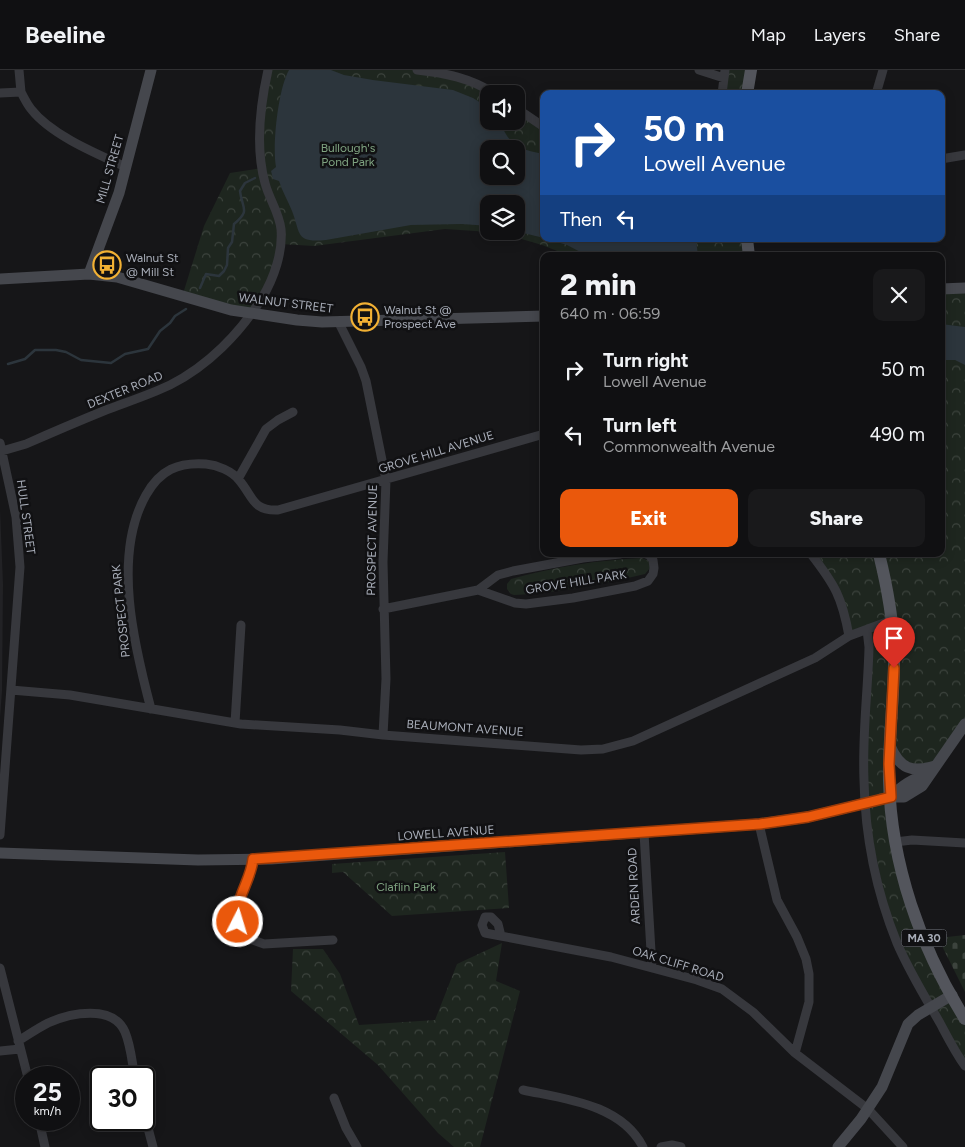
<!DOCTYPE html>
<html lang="en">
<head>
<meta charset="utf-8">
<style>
	body { margin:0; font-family:Figtree,sans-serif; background:#19191b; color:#f1f3f6; height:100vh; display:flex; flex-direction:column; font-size:19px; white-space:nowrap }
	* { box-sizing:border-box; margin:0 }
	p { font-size:16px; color:#9c9d9f }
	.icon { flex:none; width:28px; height:28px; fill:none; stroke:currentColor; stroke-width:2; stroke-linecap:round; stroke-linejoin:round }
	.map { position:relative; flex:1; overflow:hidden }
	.side { position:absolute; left:540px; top:182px; width:405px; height:305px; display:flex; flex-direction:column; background:#101012; border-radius:10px; box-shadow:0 2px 12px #0003,0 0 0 1px #303032 }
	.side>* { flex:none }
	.hud { position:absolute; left:540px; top:20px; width:405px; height:152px; border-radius:10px; box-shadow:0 2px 12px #0003,0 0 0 1px #303032; background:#1a4fa0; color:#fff; overflow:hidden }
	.fabs { position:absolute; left:480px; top:15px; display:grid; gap:10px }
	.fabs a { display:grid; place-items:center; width:45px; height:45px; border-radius:10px; background:#101012; box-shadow:0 2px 12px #0003,0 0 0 1px #303032; font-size:25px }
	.speed { position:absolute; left:15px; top:996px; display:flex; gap:10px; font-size:25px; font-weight:700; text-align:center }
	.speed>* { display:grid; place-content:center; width:65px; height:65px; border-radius:50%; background:#101012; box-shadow:0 2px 12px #0003,0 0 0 1px #303032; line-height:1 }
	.speed small { font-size:12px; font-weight:400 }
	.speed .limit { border:2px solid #111; border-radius:8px; background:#fff; color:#111 }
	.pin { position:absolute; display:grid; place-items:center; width:42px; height:42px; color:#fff; margin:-51px -21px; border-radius:50% 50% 50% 0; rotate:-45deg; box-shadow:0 0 5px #0007 }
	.pin .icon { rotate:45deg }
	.me { position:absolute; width:55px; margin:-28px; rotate:5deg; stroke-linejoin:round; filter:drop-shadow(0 0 4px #0008) }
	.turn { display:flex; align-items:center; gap:18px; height:105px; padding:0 20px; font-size:22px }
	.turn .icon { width:65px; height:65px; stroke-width:2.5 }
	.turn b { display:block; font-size:35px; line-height:42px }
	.then { display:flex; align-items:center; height:48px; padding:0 20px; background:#0003; gap:10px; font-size:19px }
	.round { display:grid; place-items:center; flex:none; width:52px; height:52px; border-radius:10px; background:#19191b }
	.head { display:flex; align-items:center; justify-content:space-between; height:85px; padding:0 20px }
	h1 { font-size:30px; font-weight:800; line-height:38px }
	.button { display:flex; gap:10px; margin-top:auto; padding:10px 20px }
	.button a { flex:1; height:58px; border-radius:10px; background:#ea580c; color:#fff; font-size:20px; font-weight:800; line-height:58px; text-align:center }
	.button a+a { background:#19191b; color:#f1f3f6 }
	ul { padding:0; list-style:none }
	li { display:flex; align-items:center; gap:15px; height:65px; padding:0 20px }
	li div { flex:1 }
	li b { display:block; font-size:19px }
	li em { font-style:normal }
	header { display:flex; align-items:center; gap:30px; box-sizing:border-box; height:70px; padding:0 25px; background:#101012; border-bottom:1px solid #303032 }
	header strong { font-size:24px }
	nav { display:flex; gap:28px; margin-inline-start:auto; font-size:18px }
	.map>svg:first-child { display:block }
	.built { fill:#222225 }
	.forest { fill:url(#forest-crowns); fill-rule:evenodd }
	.cemetery { fill:url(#cemetery-stones) }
	.water { fill:#2c353c; fill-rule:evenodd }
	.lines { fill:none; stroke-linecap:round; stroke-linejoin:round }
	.stream { stroke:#2c353c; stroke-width:2.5 }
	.street { stroke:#37383d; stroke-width:9 }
	.secondary { stroke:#45474d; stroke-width:11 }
	.primary { stroke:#53555c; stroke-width:12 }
	.route-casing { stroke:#983908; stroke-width:12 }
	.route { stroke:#ea580c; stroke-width:9 }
	.labels { text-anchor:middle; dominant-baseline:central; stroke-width:5; stroke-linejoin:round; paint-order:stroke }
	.shield { fill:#111113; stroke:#7b7e86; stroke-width:1 }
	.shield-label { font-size:11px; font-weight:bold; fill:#a8adb8 }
	.park-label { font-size:12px; fill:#7fa381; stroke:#111113 }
	.street-label { font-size:12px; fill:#a8adb8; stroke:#111113 }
	.poi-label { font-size:12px; fill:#a8adb8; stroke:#111113; text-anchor:start }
</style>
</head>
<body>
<header>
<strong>Beeline</strong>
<nav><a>Map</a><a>Layers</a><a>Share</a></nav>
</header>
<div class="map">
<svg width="965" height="1077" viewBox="0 0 965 1077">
	<defs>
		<pattern id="forest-crowns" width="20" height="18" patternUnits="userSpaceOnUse" patternTransform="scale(1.25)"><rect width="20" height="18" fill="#1e261f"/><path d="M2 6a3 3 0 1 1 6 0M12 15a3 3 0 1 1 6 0" fill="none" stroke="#3c433d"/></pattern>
		<pattern id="cemetery-stones" width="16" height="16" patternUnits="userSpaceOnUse" patternTransform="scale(1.25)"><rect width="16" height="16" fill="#1e261f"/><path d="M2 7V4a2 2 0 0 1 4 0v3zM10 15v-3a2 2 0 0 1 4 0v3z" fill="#3c433d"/></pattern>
	</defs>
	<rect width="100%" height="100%" fill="#161618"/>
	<!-- built -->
	<path class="built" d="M0 439 3 514 2 621 0 648Z"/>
	<!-- forest -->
	<path class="forest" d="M268 0H417L441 3 489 24V51H516V38L544 57V169H747L749 186H570L542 175 508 165 490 162 445 159 314 176 280 174 279 185 251 244 182 227 204 156 230 103 262 98 261 87ZM489 79H516V106H489ZM489 134H516V161H489Z
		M725 0H751L747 24H722Z
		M965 218V654L935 696 916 699 890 677 902 804 965 949V996L890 854 865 733 867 561 849 566 843 534 811 484H941V219Z
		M642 488 649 491 650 498 645 504C602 514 558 523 514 525L511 524 507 519V514L511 509C554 497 598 490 642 488Z
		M505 782 509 838 392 846 343 802 332 803V794Z
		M502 873 496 911 520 921 480 1077H454L438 1063 378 995 291 921 293 879H323L340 904 359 955 435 950 457 894Z"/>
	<!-- cemetery -->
	<path class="cemetery" d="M965 865V922L938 868Z"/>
	<!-- water -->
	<path class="water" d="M289 0H331L344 5 373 10 453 20 473 28 489 38V51H500C509 76 519 79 544 84V168L515 161 516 134H489V156L462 154 411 155 326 170C295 173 301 164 292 141 288 131 282 121 279 111L273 109 271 101 276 97C272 76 278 19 289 0ZM489 79H516V106H489Z
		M547 169H696L698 186H588L567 175Z
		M941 254 965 257V295L955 290H941Z"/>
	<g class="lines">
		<!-- stream -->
		<path class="stream" d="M200 218 206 204 219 206 224 201 227 195 228 178 232 172 234 154C251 140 242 139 240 121L245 113 255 108
			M8 294 25 289 35 280H56L66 282 81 290 111 293 125 284 148 279 160 261 170 253 175 246 186 239"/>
		<!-- street -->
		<path class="street" d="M19 0 21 22
			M417 0C445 3 471 8 495 24
			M699 0 724 8
			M0 23 21 22C24 28 27 34 31 39 51 65 97 84 126 97
			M722 24 725 0
			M876 24 883 0
			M516 38 544 57
			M941 89 965 85
			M339 253 361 297 366 311 386 410 383 492 386 609 383 665
			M0 373 16 447 20 497 0 765
			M2 381 26 374C53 362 79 351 106 340 127 332 149 325 170 315 208 296 240 263 262 228 274 208 283 182 281 159 279 142 269 129 265 113 255 77 260 36 268 0
			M238 409 266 359 278 350 293 342
			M811 484C835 515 842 527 849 566
			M478 520 515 533 526 534 573 528 635 516 648 511 653 504 654 498 653 490 649 485 646 484
			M383 539 478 520 498 505 513 501 583 488 620 484
			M867 560 869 577C868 621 862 665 864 710 865 765 876 821 897 873 909 901 925 927 940 953 948 968 955 982 965 996
			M11 620 70 625 241 654 340 660 383 665 581 680 603 679 633 671 815 588 849 566 892 550
			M151 639C134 575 112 485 146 425 160 400 178 392 206 394 217 395 232 401 239 410 253 426 252 441 278 440L544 364
			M235 653 241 555
			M759 754 777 830 797 867 806 889 809 904V932L795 983
			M644 763 652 898
			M895 772 912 770 965 773
			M253 789 250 806 237 834 238 852 243 862 253 870 264 874 333 870
			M501 866 485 863 482 855 485 847H491L498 854 501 866 611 887 697 910 722 919 753 942 795 983 868 1039 903 1077
			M0 898 28 1008
			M18 971C28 965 38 958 48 953 70 943 113 934 125 962 131 976 132 993 135 1008
			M0 981 20 979
			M523 1020C565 1029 621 1034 643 1077
			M334 1028 346 1058 357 1077
			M144 1043 153 1077
			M39 1050 45 1077
			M661 1077 672 1075 681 1077"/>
		<!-- secondary -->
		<path class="secondary" d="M89 204 119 123 151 0
			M0 209 89 204 117 207 231 240 297 250 322 252 544 246
			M941 219 965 218
			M890 676C900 699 912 703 935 696
			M891 727C902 715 913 708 929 704
			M0 783 198 790 271 789 759 754 808 747 891 727H904L922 716 965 654
			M838 1077 861 1049 882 1017 908 954 918 945 952 925"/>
		<!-- primary -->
		<path class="primary" d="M747 24 751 0
			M747 169 749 186
			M879 484C887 516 893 548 894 581 895 624 888 667 889 710 891 794 920 877 965 949"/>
	</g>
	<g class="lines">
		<!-- route casing -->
		<g class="route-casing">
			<path id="route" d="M238 852C234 829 251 811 253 789L760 754 808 747 891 727 889 694 894 598"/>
		</g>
		<!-- route -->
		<use href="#route" class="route"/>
	</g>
	<!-- icons -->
	<defs>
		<g id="bus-ring" transform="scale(1.4375)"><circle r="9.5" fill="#111113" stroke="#f2b134" stroke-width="1.5"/><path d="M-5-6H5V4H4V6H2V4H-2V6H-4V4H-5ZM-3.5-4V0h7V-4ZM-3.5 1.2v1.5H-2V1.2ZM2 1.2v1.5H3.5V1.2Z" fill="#f2b134"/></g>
	</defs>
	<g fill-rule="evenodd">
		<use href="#bus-ring" x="107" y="195"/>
		<use href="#bus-ring" x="365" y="247"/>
	</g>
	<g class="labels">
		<!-- shield labels -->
		<rect class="shield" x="901.5" y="859.5" width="45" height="17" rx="4"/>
		<g class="shield-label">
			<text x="924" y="868">MA 30</text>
		</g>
		<!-- park labels -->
		<g class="park-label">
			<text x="348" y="78">Bullough's<tspan x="348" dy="14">Pond Park</tspan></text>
			<text x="406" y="817">Claflin Park</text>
		</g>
		<!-- street labels -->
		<g class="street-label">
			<text transform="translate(110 99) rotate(-74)">MILL STREET</text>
			<text transform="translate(286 233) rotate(7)">WALNUT STREET</text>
			<text transform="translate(125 320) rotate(-22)">DEXTER ROAD</text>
			<text transform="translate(436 382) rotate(-17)">GROVE HILL AVENUE</text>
			<text transform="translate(26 447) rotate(82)">HULL STREET</text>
			<text transform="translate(372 470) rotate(-89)">PROSPECT AVENUE</text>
			<text transform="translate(576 512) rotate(-9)">GROVE HILL PARK</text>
			<text transform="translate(121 541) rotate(-96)">PROSPECT PARK</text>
			<text transform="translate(465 658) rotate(4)">BEAUMONT AVENUE</text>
			<text transform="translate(446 763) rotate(-4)">LOWELL AVENUE</text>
			<text transform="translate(634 816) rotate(-93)">ARDEN ROAD</text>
			<text transform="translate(678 894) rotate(17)">OAK CLIFF ROAD</text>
		</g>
		<!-- poi labels -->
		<g class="poi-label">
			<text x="126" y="188">Walnut St<tspan x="126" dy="14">@ Mill St</tspan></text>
			<text x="384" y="240">Walnut St @<tspan x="384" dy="14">Prospect Ave</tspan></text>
		</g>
	</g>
</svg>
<div class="fabs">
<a><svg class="icon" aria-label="sound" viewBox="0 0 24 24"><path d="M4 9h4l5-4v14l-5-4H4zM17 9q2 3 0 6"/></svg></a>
<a><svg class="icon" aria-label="search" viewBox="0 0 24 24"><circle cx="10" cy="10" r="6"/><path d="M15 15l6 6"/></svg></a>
<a><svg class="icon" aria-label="layers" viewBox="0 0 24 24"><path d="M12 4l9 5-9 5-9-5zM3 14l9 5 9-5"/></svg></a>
</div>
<div class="speed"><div>25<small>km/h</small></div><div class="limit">30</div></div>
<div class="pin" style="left:894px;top:598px;background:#d93025"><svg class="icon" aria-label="arrive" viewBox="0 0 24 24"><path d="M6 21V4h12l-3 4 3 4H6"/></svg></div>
<svg class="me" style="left:238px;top:852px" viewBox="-20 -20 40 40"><circle r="17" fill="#ea580c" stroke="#fff" stroke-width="3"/><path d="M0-11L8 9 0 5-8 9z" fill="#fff"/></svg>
<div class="hud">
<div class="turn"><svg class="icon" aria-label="right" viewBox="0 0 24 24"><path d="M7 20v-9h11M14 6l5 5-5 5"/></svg><div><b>50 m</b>Lowell Avenue</div></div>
<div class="then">Then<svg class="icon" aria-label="left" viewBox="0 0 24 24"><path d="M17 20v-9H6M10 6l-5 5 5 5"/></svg></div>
</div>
<section class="side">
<div class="head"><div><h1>2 min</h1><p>640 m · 06:59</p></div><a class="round"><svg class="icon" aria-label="close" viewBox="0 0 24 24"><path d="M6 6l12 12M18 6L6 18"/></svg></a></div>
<ul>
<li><svg class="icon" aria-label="right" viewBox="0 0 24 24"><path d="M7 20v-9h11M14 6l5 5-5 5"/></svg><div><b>Turn right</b><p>Lowell Avenue</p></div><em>50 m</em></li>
<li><svg class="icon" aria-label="left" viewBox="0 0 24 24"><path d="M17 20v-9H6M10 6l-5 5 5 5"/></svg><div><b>Turn left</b><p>Commonwealth Avenue</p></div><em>490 m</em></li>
</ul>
<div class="button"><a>Exit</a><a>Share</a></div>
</section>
</div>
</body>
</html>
